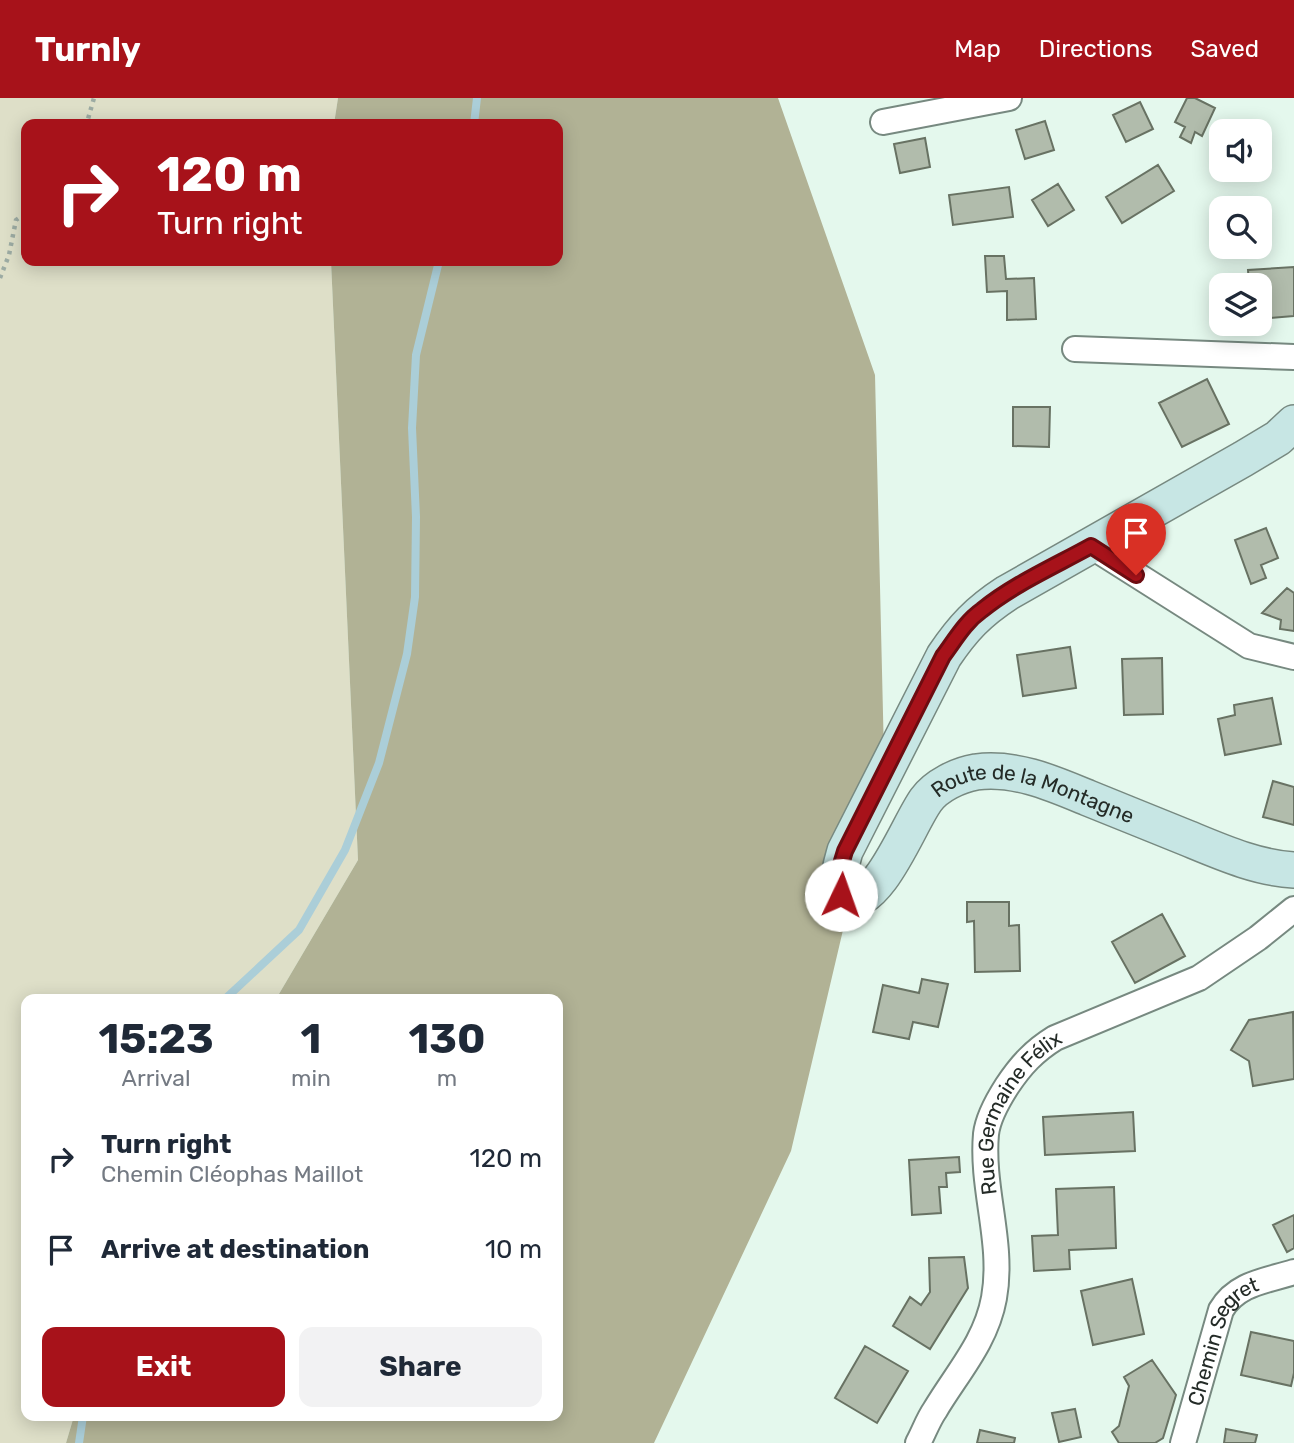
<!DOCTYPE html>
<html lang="en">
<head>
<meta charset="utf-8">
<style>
	body { margin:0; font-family:Rubik,sans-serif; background:#f2f2f3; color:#1f2937; height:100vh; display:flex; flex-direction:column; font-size:26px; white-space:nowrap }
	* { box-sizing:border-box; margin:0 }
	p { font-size:23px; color:#747a83 }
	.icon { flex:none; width:38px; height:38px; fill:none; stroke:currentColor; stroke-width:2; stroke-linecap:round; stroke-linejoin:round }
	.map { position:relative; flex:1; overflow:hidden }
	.drawer { position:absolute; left:21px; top:896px; width:542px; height:427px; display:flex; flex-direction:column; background:#fff; border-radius:14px; box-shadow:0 4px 18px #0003 }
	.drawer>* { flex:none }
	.banner { position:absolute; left:21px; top:21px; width:542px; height:147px; border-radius:14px; box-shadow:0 4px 18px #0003; background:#a7121a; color:#fff; overflow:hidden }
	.tools { position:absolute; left:1209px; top:21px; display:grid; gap:14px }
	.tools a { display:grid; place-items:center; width:63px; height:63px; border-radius:14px; background:#fff; box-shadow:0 4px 18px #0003; font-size:35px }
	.pin { position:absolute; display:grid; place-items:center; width:60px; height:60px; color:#fff; margin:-72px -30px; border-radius:50% 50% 50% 0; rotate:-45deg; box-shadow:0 0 7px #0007 }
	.pin .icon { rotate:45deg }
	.me { position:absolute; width:77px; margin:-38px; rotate:3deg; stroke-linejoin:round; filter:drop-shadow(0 0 5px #0008) }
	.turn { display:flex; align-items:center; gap:24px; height:147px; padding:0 21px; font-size:32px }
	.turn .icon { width:91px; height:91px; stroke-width:2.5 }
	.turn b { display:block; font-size:49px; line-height:60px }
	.eta { display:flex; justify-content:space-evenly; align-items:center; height:119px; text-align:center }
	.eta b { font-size:42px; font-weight:700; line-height:49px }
	.primary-button { display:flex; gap:14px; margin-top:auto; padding:14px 21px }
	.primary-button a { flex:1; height:80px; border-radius:14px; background:#a7121a; color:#fff; font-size:28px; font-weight:700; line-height:80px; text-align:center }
	.primary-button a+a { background:#f2f2f3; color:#1f2937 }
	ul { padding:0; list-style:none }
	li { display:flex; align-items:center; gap:21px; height:91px; padding:0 21px }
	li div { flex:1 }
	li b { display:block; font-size:26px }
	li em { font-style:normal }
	header { display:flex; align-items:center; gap:42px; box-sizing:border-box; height:98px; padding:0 35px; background:#a7121a; color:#fff }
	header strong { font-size:33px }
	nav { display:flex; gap:38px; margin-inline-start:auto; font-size:24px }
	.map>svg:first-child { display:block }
	.green { fill:#dedfc8 }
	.forest { fill:#b1b295 }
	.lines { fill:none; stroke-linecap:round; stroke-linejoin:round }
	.stream { stroke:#abced8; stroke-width:8 }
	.building { fill:#b1bcac; stroke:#687263; stroke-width:2 }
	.street-casing { stroke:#778980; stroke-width:28 }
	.secondary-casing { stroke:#778980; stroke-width:38 }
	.path { stroke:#9caba3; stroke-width:4.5; stroke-dasharray:3.5 5; stroke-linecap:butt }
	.street { stroke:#fff; stroke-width:24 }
	.secondary { stroke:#c7e6e4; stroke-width:35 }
	.route-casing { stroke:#6d0c11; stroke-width:18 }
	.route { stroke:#a7121a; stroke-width:12 }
	.labels { text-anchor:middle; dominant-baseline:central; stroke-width:7; stroke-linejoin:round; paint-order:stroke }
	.street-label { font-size:21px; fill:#242b27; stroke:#fff }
</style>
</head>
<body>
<header>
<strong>Turnly</strong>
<nav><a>Map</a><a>Directions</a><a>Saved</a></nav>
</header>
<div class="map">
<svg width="1294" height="1345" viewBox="0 0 1294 1345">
	<rect width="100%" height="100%" fill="#e4f8ed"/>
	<!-- green -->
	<path class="green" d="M0 0H338L334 26H26V163H331L358 762 276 901H26V1318H74L66 1345H0Z"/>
	<!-- forest -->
	<path class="forest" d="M338 0H778L875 277 884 658 791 1053 654 1345H66L74 1318H558V901H276L358 762 331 163H558V26H334Z"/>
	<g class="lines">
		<!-- stream -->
		<path class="stream" d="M474 26 477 0
			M225 901 299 832 345 752 379 665 407 556 415 499 416 419 412 330 416 257 439 163
			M79 1345 83 1318"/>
	</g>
	<!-- building -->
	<path class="building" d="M1187 0H1195L1215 10 1202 38 1195 34 1191 45 1180 39 1185 29 1175 24Z
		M1140 4 1153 31 1126 44 1113 17Z
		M1045 23 1054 52 1025 61 1016 32Z
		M925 40 930 69 900 75 894 46Z
		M1158 67 1174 93 1122 125 1106 99Z
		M1058 86 1074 112 1048 128 1032 102Z
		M1009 89 1013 119 953 127 949 97Z
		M985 158H1004L1006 181 1034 180 1036 221 1007 222V193L987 194Z
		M1294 169V218L1260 221V187H1249L1248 172Z
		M1207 281 1229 326 1182 349 1159 305Z
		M1013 309H1050L1049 349 1013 348Z
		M1266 430 1278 460 1261 467 1266 480 1251 486 1235 442Z
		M1287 490 1294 495V533L1280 531 1281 522 1262 515Z
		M1070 549 1076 590 1023 598 1017 557Z
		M1162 560 1163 616 1124 617 1122 561Z
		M1272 600 1281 646 1225 657 1218 621 1235 617 1234 607Z
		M1273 683 1294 689V727L1263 719Z
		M967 804H1009V828L1019 827 1020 873 975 874 974 823 967 824Z
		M1162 816 1185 858 1135 885 1112 844Z
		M922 881 948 886 938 929 913 924 909 941 873 934 883 887 919 895Z
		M1293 914 1294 981 1253 988 1249 963 1231 952 1249 922Z
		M1133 1014 1135 1053 1045 1057 1043 1019Z
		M959 1059 960 1074 946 1075 947 1089H939L941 1115 912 1117 909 1062Z
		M1114 1089 1116 1150 1069 1152 1070 1171 1034 1173 1032 1138 1058 1137 1056 1091Z
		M1294 1117V1150L1287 1154 1273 1127Z
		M964 1159 968 1190 930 1251 893 1228 910 1199 921 1207 930 1194 929 1160Z
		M1132 1181 1144 1236 1093 1247 1081 1193Z
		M1251 1234 1294 1243V1275L1291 1288 1241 1277Z
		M865 1248 908 1273 877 1325 835 1300Z
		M1152 1262 1176 1297 1163 1340 1155 1345H1119L1112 1334 1119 1328 1129 1288 1124 1279Z
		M1075 1311 1081 1339 1059 1344 1052 1315Z
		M1226 1331 1257 1337 1255 1345H1224Z
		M980 1332 1015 1340 1014 1345H977Z"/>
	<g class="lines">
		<!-- street casing -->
		<g class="street-casing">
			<g id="street">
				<path d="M883 24 1009 0"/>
				<path d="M1075 251 1294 259"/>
				<path d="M1091 448 1249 548 1294 559"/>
				<path id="s1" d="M918 1345C924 1334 928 1322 935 1312 957 1275 986 1244 994 1200 1004 1145 981 1091 986 1036 988 1019 998 1002 1007 988 1021 967 1034 953 1055 940L1199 880 1258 840 1294 811"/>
				<path id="s2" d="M1183 1345 1221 1212C1237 1185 1266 1183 1294 1174"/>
			</g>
		</g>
		<!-- secondary casing -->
		<g class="secondary-casing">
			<g id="secondary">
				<path id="s3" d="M1294 325 1278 340 1243 361 1007 495C978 514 963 530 944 558L845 753C840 771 834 787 846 804 881 804 908 727 926 702 936 688 958 677 976 674 1016 669 1052 685 1088 700 1121 713 1154 727 1187 740 1221 754 1257 770 1294 772"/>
			</g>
		</g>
		<!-- path -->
		<path class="path" d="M82 26 88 21 94 0
			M0 180 9 157 16 122 26 115"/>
		<!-- street -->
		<use href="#street" class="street"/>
		<!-- secondary -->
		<use href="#secondary" class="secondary"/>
	</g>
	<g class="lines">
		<!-- route casing -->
		<g class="route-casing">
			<path id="route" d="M841 797 838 776 845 753 943 558C955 542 965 524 982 512 1014 486 1055 468 1091 448L1136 477"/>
		</g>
		<!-- route -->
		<use href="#route" class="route"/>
	</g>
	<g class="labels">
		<!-- street labels -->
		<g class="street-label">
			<text stroke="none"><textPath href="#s3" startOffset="947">Route de la Montagne</textPath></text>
			<text stroke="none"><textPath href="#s1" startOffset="362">Rue Germaine Félix</textPath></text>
			<text stroke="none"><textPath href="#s2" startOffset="112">Chemin Segret</textPath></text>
		</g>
	</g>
</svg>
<div class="tools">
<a><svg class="icon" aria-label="sound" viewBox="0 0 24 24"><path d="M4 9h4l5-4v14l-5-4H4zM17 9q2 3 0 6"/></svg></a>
<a><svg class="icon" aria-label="search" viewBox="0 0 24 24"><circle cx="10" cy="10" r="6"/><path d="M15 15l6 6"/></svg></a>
<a><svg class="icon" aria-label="layers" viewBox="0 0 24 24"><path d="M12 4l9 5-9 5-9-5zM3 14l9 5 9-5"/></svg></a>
</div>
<div class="pin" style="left:1136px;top:477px;background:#d93025"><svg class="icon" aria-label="arrive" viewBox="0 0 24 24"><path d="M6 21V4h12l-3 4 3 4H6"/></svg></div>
<svg class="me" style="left:841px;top:797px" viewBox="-20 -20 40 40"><circle r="19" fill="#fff"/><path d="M0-13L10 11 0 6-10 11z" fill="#a7121a"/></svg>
<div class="banner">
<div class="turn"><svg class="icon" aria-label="right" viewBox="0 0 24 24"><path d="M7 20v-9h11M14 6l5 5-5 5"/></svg><div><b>120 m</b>Turn right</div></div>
</div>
<section class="drawer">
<div class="eta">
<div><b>15:23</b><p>Arrival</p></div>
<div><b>1</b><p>min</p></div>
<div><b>130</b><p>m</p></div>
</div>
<ul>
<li><svg class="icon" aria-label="right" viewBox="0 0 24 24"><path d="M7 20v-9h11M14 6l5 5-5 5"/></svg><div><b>Turn right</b><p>Chemin Cléophas Maillot</p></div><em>120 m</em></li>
<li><svg class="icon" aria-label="arrive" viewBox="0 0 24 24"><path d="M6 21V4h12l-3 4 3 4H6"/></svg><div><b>Arrive at destination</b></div><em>10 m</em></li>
</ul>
<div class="primary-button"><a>Exit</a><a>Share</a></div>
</section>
</div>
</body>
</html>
